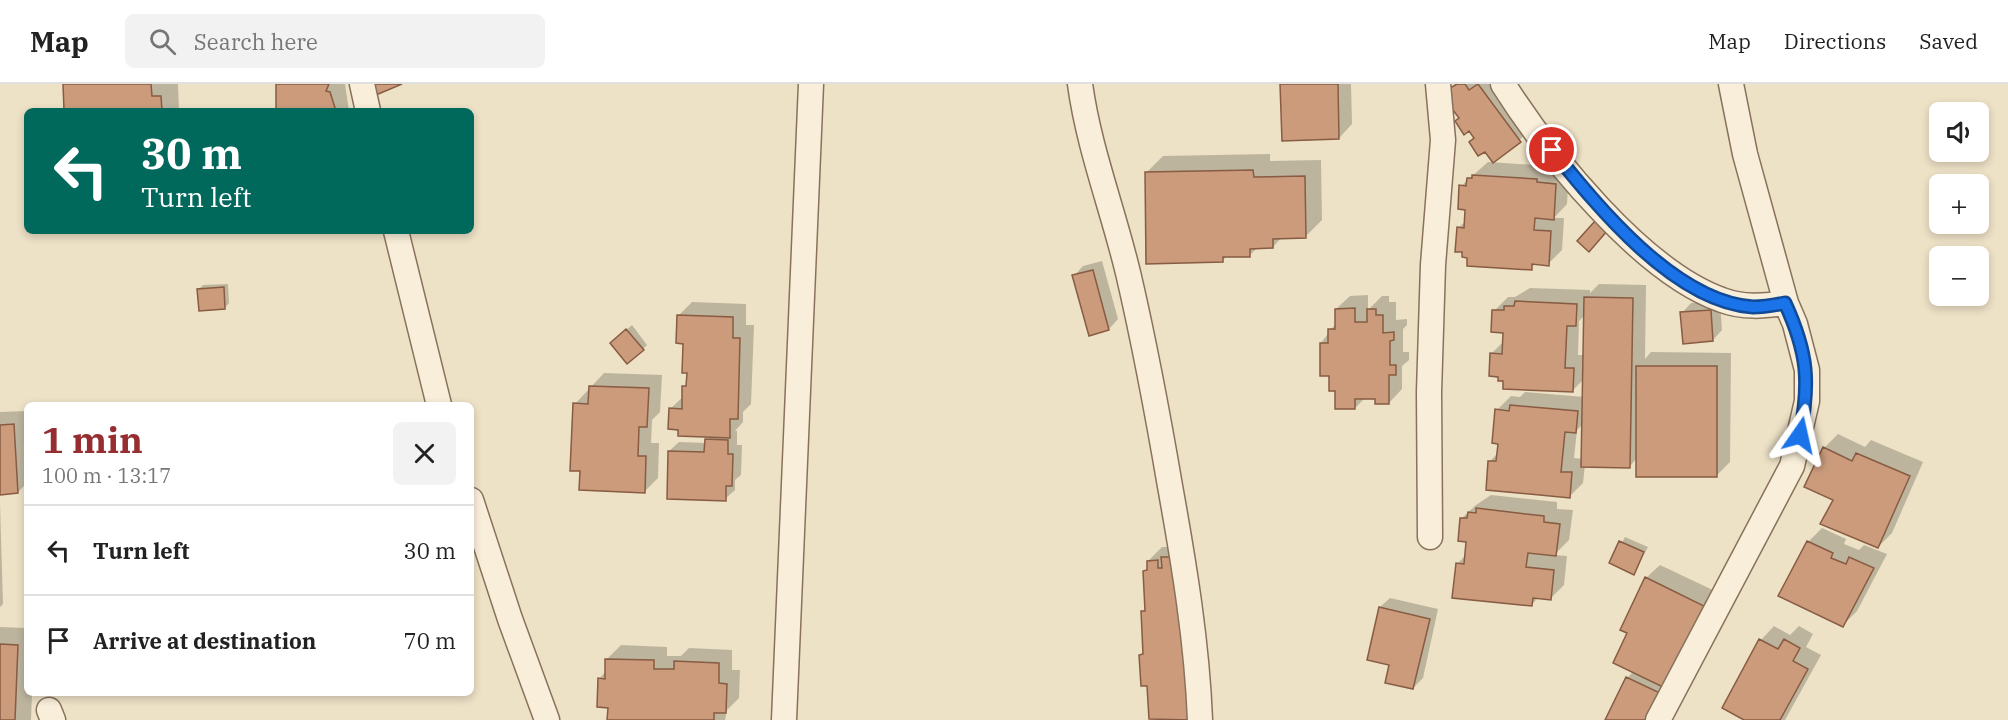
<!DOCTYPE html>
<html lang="en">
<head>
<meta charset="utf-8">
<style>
	body { margin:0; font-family:"IBM Plex Serif",serif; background:#f2f2f2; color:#222; height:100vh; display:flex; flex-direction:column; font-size:22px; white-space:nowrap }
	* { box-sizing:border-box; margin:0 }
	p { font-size:20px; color:#767676 }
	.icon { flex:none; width:33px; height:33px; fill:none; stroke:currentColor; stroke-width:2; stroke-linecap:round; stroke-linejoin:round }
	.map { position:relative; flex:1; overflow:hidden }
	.sheet { position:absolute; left:24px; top:318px; width:450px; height:294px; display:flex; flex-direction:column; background:#fff; border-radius:9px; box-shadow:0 3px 9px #0003 }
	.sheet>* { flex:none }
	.guide { position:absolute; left:24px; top:24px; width:450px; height:126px; border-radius:9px; box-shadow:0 3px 9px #0003; background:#00695c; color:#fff; overflow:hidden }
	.controls { position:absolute; left:1929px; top:18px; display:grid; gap:12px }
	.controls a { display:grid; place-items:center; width:60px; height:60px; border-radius:9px; background:#fff; box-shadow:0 3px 9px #0003; font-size:30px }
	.pin { position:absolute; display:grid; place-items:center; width:51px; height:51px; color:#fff; margin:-26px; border:3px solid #fff; border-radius:50%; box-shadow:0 2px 6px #0007 }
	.me { position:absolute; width:66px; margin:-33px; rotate:11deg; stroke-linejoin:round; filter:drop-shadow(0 0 4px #0008) }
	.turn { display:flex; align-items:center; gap:21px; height:126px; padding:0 18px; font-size:27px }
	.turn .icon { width:78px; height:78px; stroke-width:2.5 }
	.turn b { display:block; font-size:42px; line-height:51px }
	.round { display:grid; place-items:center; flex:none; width:63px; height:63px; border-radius:9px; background:#f2f2f2 }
	.summary { display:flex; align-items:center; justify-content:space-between; height:102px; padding:0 18px }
	h1 { font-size:36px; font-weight:800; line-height:45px; color:#962d30 }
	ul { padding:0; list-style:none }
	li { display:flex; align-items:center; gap:18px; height:90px; padding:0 18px; border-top:2px solid #e0e0e0 }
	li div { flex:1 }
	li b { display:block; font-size:22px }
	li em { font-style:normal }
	header { display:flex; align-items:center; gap:36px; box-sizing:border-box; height:84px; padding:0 30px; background:#fff; border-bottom:2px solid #e0e0e0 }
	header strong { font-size:28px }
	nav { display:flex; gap:33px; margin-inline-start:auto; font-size:21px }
	.search { width:420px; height:54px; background:#f2f2f2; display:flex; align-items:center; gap:15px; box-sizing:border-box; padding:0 21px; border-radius:9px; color:#767676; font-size:22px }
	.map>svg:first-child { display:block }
	.shadow { fill:#0003; fill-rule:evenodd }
	.building { fill:#cb9b7c; stroke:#875c42; stroke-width:1.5 }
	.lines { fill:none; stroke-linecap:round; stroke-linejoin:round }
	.street-casing { stroke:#88725c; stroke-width:27 }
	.street { stroke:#f8eed9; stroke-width:24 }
	.route-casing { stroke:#114b97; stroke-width:15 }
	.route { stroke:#1a73e8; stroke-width:10 }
</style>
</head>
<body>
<header>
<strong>Map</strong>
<div class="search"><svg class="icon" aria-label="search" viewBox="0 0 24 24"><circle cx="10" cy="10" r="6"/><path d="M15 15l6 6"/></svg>Search here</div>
<nav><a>Map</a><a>Directions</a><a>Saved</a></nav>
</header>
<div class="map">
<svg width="2008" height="636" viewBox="0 0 2008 636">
	<rect width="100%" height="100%" fill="#ede1c6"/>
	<!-- shadow -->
	<path class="shadow" d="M64 0H178L179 27H65Z
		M278 0H345L349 27H278Z
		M1281 0H1351L1352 40 1339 54Z
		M1457 0H1494L1530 47 1494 77 1460 33 1452 5Z
		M1270 70V77L1321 76 1322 136 1305 153H1282L1273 163H1258L1250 171 1227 172 1222 177 1146 89 1163 72Z
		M1488 78 1550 82 1569 86 1567 120 1554 134H1564L1562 166 1548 180 1536 179 1531 184 1469 173 1458 144 1466 137V125L1461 102Z
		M1102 177 1118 235 1109 245 1074 192 1083 182Z
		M228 200 229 219 225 224 198 206 203 201Z
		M1599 200 1646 201 1645 275 1651 268 1731 269 1730 378 1716 392 1637 374 1630 382 1585 381 1583 399 1569 413 1490 377 1498 369 1497 326 1511 312 1520 313 1525 308 1584 313V295L1573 306 1505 296 1491 270 1504 257V247L1494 227 1508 213H1515L1530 204 1590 206V209ZM1585 231V271H1578L1579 237ZM1583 340V375L1574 374 1577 346Z
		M1368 211V226L1382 212H1389V218H1396V236L1407 235V241L1403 245V268H1409V276L1402 282V305L1389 319 1377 314H1365L1355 324 1337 305 1321 259 1336 239V225L1350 212Z
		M1720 217 1722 246 1713 256 1682 229 1691 219Z
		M692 218 746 220V241H754L751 320 743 328V338L735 347H737V361H742L741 391 735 396V406L725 415 669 367 679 358 706 359 710 352 680 344 670 325 684 312V303L688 299 685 258 678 232Z
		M632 241 647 261 643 265 616 255Z
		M604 289 662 291 660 328 652 336 651 359H659L658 394 644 408 581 386 575 320Z
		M27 327V399L18 408 0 409V328Z
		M1838 350 1865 363 1871 356 1923 378 1892 449 1878 463 1835 416 1824 364Z
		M1491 411 1557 418V425L1573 426 1569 456 1554 471 1567 472 1564 501 1550 515 1538 514 1531 521 1457 480 1466 471 1468 457 1462 434 1476 421Z
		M0 419 3 520 0 523Z
		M1822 444 1846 455 1844 460 1859 466 1864 461 1887 470 1857 527 1843 541 1808 458Z
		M1625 453 1648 463 1634 489 1611 479Z
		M1162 463H1171L1205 636H1155L1150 634 1149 600 1140 571 1144 568 1142 528 1146 524 1145 487 1148 484V477Z
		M1660 481 1717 508 1650 636H1607L1627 594 1634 587 1629 548 1646 494Z
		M1390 514 1438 525 1423 594 1413 604 1390 580 1380 523Z
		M1774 542 1790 551 1799 542 1813 550 1806 563 1821 571 1785 636H1747L1761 556Z
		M0 543 27 544V609H32L31 636H0Z
		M621 561 667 563V572H681L689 564 732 566V586H740L739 614 727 626 725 636H609V622L599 595 606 587 607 575Z"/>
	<!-- building -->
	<path class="building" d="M63 0H151L152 12H161L162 27H64Z
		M276 0H329L326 7 330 8 336 27H276Z
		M372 0H402L376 11Z
		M1280 0H1338L1339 55 1282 57Z
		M1457 0H1465L1469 6 1478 0 1521 58 1493 79 1485 68 1478 72 1469 58 1474 54 1469 47 1464 51 1455 37 1459 34 1450 22V4Z
		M1253 86 1254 93 1305 92 1306 154 1273 155V164L1250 165V173H1223V178L1146 180 1145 88Z
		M1472 91 1537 95V98L1556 100 1554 136 1535 134 1534 146 1551 147 1549 182 1532 180V186L1467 182V174L1462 173V168H1455L1457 143 1464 144 1465 126 1458 125 1459 101 1466 102 1467 94H1472Z
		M1595 137 1607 147 1589 168 1577 157Z
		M1093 186 1109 246 1089 252 1072 191Z
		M224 203 225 225 199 227 197 205Z
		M1584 213 1633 214 1630 384 1581 383Z
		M1515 217 1577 220 1576 242H1567L1565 284H1574L1573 308 1503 305V297H1498V293L1489 292 1490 269 1502 270 1503 249 1491 248 1492 226H1504V222H1514Z
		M1355 224V238H1367V225H1376V231H1383V249L1394 248V256L1390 257V281H1396V291H1389V320H1375V315H1355V325H1335V307H1329V292H1320V259H1328V245H1335V225Z
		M1711 226 1713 257 1683 260 1680 228Z
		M677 231 733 233V254H740L738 335H730V354L678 352V346L668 345 669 324 682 325V302H686L687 289H682L683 260 676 259Z
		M626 245 644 266 627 280 610 259Z
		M1636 282H1717V393H1636Z
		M589 302 649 304 647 343H639L638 372H646L645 409 579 406 580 387H570L573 319 588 320Z
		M1510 321 1578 327 1576 349 1565 348 1561 388H1572L1570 414 1486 406 1488 377H1496L1498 360 1492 359 1495 325 1509 327Z
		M14 340 18 409 0 411V341Z
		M705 355 728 356V370H733L732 402H726V417L667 415 668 367 704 368Z
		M1823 363 1852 377 1856 369 1910 392 1878 464 1820 440 1833 416 1804 403Z
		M1476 424 1544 432V438L1560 440 1556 472 1528 469 1526 483 1554 486 1551 516 1533 514 1532 522 1452 514 1456 479 1464 480 1466 458 1458 457 1460 434H1467L1468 428 1476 429Z
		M1619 457 1644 468 1634 491 1609 479Z
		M1807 457 1833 469 1831 474 1846 480 1849 473 1874 484 1843 543 1778 512Z
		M1161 473H1173L1191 636 1149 635 1147 602H1141L1139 571 1143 570 1141 527H1145L1143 487 1147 486V477L1158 476V484H1162Z
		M1645 493 1704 522 1665 604 1613 579 1627 549 1620 546Z
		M1379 523 1430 535 1413 605 1385 599 1389 581 1367 576Z
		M1759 555 1778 565 1784 555 1800 564 1793 577 1808 585 1780 636H1744L1722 624Z
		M0 560 18 561 15 636H0Z
		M605 575 654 576V585H674V577L719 579V599L727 600 726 629H714V636H607L608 624 597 623 598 594 605 595Z
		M1626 593 1660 609 1646 636H1605Z"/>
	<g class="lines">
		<!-- street casing -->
		<g class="street-casing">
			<path id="street" d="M362 0 368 27
				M1080 0C1089 66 1114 128 1129 193 1145 262 1158 332 1170 402 1184 480 1197 558 1200 636
				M1503 0C1548 71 1642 188 1722 216 1743 224 1764 222 1786 219L1795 240 1807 286V317L1792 382 1658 636
				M1731 0 1745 70 1786 219
				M396 147 439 321
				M471 416 510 535 547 636
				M1430 453 1429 308 1433 181 1443 56 1438 0
				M49 626 53 636
				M784 636 811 0"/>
		</g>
		<!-- street -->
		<use href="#street" class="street"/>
	</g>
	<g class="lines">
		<!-- route casing -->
		<g class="route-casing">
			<path id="route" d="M1552 66C1598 123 1675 218 1753 223 1764 223 1775 221 1785 219 1808 269 1810 298 1800 351"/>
		</g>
		<!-- route -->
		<use href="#route" class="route"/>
	</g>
</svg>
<div class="controls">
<a><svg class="icon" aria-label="sound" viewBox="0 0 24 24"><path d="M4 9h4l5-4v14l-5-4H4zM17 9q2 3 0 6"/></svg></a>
<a>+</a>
<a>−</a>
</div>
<div class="pin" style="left:1552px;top:66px;background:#d93025"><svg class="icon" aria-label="arrive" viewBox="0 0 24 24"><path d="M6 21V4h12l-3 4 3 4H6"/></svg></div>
<svg class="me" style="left:1800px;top:351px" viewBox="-20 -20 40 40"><path d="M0-17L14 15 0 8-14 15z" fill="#1a73e8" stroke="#fff" stroke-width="4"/></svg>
<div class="guide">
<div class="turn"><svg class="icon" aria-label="left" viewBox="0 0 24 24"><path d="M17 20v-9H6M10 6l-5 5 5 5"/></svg><div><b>30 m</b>Turn left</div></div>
</div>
<section class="sheet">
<div class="summary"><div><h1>1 min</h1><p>100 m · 13:17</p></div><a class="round"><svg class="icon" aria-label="close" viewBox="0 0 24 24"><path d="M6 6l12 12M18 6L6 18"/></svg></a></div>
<ul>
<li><svg class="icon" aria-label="left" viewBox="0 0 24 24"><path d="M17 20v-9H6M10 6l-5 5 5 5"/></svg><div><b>Turn left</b></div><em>30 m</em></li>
<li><svg class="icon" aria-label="arrive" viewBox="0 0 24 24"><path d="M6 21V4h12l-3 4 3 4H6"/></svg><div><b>Arrive at destination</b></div><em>70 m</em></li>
</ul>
</section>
</div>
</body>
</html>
